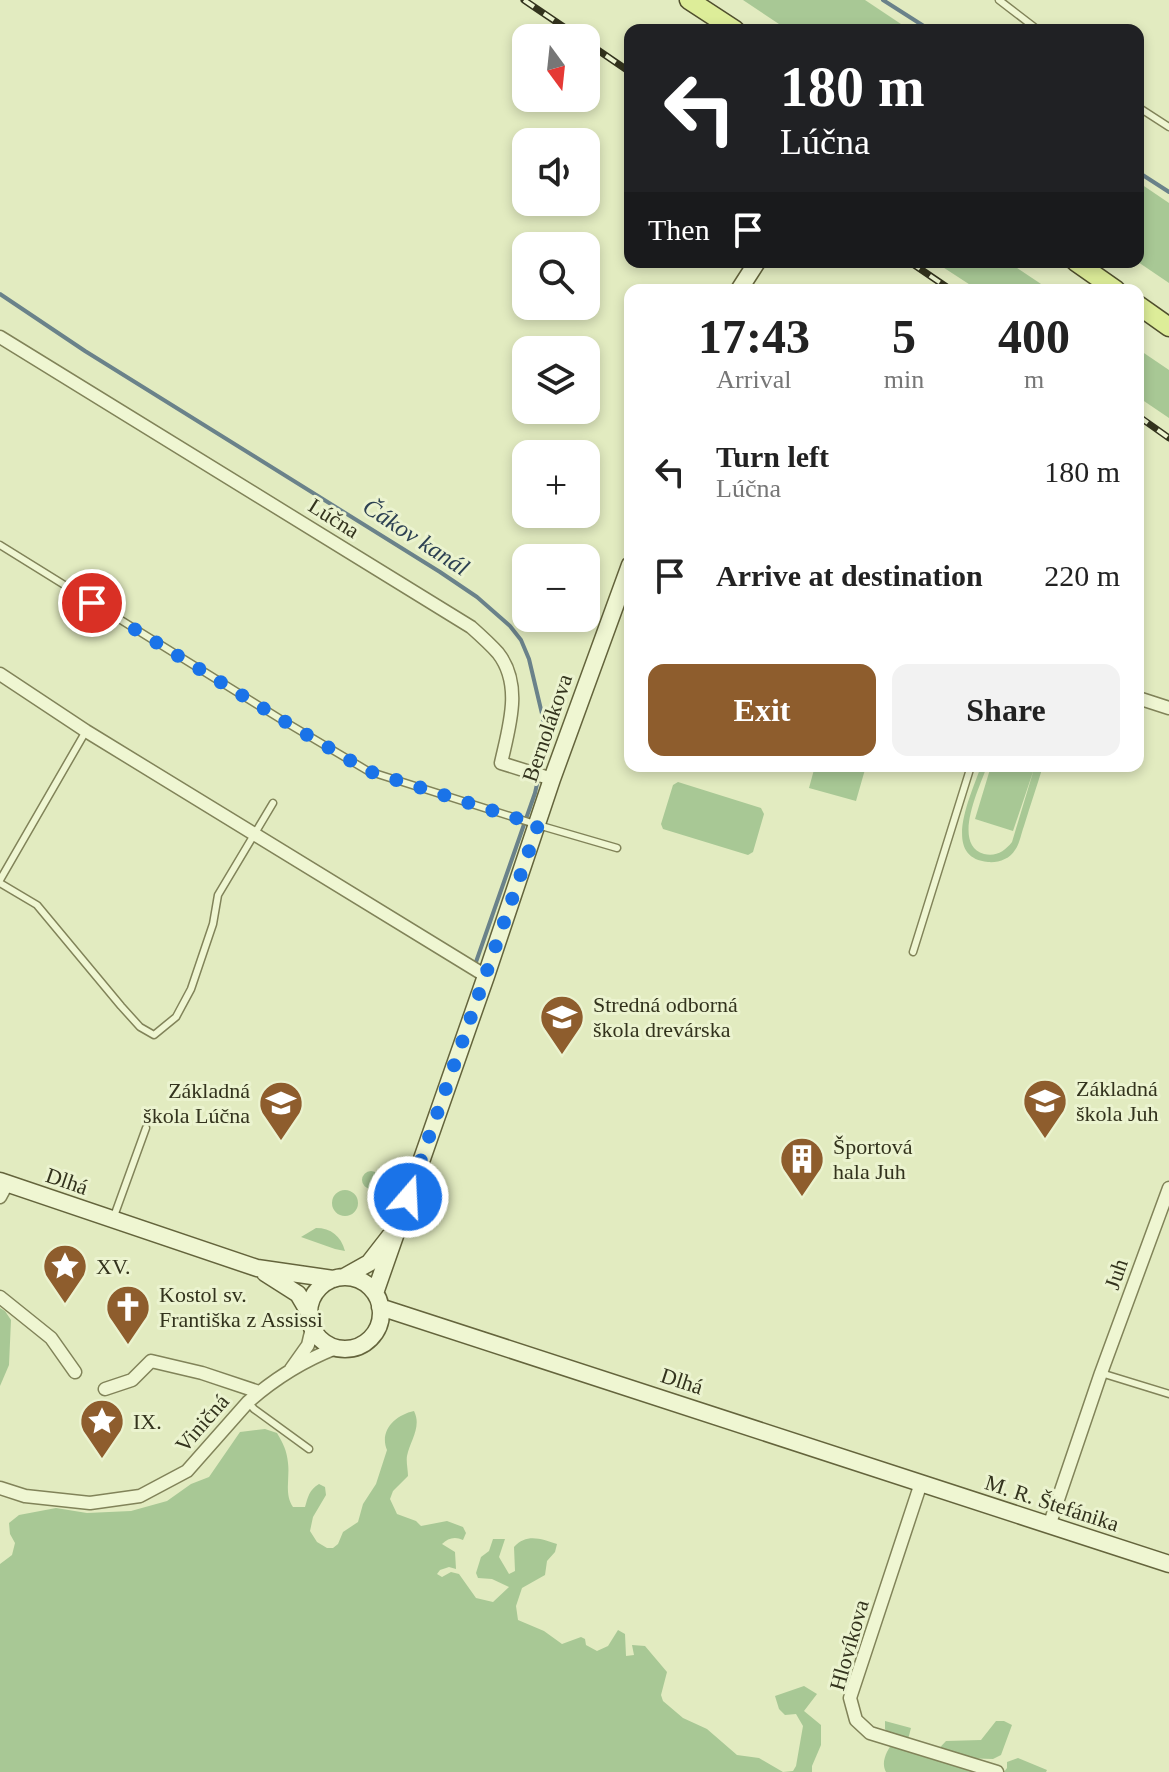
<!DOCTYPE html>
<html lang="en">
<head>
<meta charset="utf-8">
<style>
	body { margin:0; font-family:Georgia,serif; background:#f2f2f2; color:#222; height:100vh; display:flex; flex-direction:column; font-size:30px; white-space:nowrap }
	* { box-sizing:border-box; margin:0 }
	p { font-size:26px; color:#767676 }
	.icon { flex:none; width:44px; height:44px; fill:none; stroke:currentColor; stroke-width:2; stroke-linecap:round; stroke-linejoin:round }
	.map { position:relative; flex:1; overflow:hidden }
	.details { position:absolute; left:624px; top:284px; width:520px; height:488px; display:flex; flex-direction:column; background:#fff; border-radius:16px; box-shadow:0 4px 12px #0003 }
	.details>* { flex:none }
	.top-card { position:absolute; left:624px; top:24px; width:520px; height:244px; border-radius:16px; box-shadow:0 4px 12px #0003; background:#202124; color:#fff; overflow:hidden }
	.needle { width:52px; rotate:165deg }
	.tools { position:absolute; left:512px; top:24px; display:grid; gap:16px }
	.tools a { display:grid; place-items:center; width:88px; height:88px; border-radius:16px; background:#fff; box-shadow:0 4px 12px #0003; font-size:40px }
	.pin { position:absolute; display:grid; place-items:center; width:68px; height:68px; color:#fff; margin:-34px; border:4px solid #fff; border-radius:50%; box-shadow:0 2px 8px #0007 }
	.me { position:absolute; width:88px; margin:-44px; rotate:19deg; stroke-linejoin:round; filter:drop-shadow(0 0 6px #0008) }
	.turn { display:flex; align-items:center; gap:28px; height:168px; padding:0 24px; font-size:36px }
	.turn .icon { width:104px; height:104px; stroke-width:2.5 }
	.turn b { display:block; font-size:56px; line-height:68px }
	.then { display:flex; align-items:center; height:76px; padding:0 24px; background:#0003; gap:16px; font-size:30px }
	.eta { display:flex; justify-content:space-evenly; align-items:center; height:136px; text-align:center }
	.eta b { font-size:48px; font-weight:700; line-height:56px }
	.cta { display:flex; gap:16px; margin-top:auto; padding:16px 24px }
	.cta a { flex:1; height:92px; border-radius:16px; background:#8e5d2d; color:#fff; font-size:32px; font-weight:700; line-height:92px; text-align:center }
	.cta a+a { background:#f2f2f2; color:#222 }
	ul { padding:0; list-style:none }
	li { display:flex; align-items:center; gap:24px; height:104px; padding:0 24px }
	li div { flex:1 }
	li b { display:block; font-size:30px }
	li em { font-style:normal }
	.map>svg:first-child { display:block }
	.green { fill:#a8c895 }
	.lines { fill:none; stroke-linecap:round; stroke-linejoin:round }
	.stream { stroke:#6a828a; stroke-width:4 }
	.lane-casing { stroke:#818359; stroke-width:9 }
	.street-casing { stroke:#818359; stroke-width:15 }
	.secondary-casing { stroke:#64643c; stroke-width:19 }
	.primary-casing { stroke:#504f2d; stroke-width:21 }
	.lane { stroke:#eff6d2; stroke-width:6 }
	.street { stroke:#eff6d2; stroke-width:12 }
	.secondary { stroke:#eff6d2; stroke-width:16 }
	.primary { stroke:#dded99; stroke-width:18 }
	.rail-casing { stroke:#33331d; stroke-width:7 }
	.rail { stroke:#ebf3cf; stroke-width:4; stroke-dasharray:12; stroke-linecap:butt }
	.route { stroke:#1a73e8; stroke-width:14; stroke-dasharray:0 25.2 }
	.labels { text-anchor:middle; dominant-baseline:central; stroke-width:6; stroke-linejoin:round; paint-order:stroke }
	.street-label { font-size:22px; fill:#33331d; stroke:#ebf3cf }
	.poi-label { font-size:22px; fill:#33331d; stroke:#ebf3cf; text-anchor:start }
	.water-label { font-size:24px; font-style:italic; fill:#2d4152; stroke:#ebf3cf }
</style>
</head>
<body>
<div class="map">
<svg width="1169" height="1772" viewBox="0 0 1169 1772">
	<rect width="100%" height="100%" fill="#e2ebc0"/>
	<!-- green -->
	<path class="green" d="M743 0H865L910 30H788Z
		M1138 182 1169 203V283L1138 262Z
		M935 262H1008L1050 290H978Z
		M1138 349 1169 370V418L1138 397Z
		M815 766H866L856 801 809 788Z
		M981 766H987C980 787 951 844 984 854 996 857 1005 851 1012 842L1034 769 1013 831 975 819 991 766H1043C1037 786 1030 806 1024 826 1021 834 1020 843 1015 850 1010 859 998 863 988 862 939 858 973 791 981 766Z
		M678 782 761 808 764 814 753 852 748 855 663 829 661 824 673 785Z
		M362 1180a9 9 0 1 1 18 0a9 9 0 1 1-18 0Z
		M332 1203a13 13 0 1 1 26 0a13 13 0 1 1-26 0Z
		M316 1228C331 1228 341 1236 345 1251L335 1249 301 1237Z
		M0 1308 5 1311 11 1320 9 1365 0 1386Z
		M414 1411C422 1427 410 1441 407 1456 406 1462 408 1470 408 1476L393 1491 390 1499 397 1514 416 1521 421 1526 447 1521 463 1527 466 1533 463 1540C455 1536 448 1538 442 1544L455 1552 456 1569 449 1567 440 1570 437 1574 442 1577 451 1572 459 1574 476 1598 493 1602 509 1587 492 1579 478 1578 476 1573 481 1557 489 1551 493 1539H505L499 1557 509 1574 515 1571 514 1547C527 1533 541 1539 557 1544L555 1552 547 1561 545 1575 522 1588 516 1606 518 1620 544 1631 562 1644 581 1637 585 1639 586 1645 597 1651 608 1646 618 1630 625 1634 626 1656 634 1655 632 1645 645 1646 667 1672 661 1695 663 1701 683 1718 707 1729 737 1755 759 1758 783 1772H0V1564L12 1555 15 1543 10 1534 9 1523 19 1515 56 1508 87 1513 131 1511 167 1501 191 1484 209 1477 240 1432 265 1429 277 1433C283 1443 287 1451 288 1463 290 1478 284 1494 293 1507H305C308 1497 309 1490 319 1484L325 1487 326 1495 313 1517 310 1531 317 1542 327 1548H333L338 1544 343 1532 358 1522 363 1504 376 1484 387 1450C379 1431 395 1415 414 1411Z
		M804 1686 817 1694 804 1711 821 1725V1745L812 1766V1772H783L793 1771 796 1766 803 1726 796 1714 785 1715 779 1709 775 1696Z
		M885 1721 911 1728 906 1747 921 1756 931 1757 946 1741 981 1740 996 1721H1004L1012 1725 1001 1755 993 1759 959 1758 978 1772H886C880 1761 888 1750 894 1740L885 1729Z
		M1018 1758 1047 1770 1046 1772H1004L1007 1768V1762Z"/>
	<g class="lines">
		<!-- stream -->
		<path class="stream" d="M883 0 930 30
			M1138 172 1169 192
			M0 294 85 351 440 572 477 597 510 626 521 640 529 659 543 718 545 749 535 793 476 962"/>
		<!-- lane casing -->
		<g class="lane-casing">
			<path id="lane" d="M999 0 1038 30
				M1138 107 1169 127
				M0 545 282 720 368 771 538 825 617 848
				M0 880 86 731
				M0 883 37 905 121 1006 140 1027 154 1035 176 1017 191 989 213 924 218 895 273 803
				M913 952 971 766
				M113 1219 146 1128
				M1101 1373 1169 1394
				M249 1403 254 1409 309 1449"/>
		</g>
		<!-- street casing -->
		<g class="street-casing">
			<path id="street" d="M0 337 471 627C480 635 490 644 498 653 523 685 509 727 501 763L552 779
				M0 674 86 731 486 976
				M1138 698 1169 708
				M0 1197 7 1184
				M0 1297 51 1338 75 1372
				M291 1369 308 1345 312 1328
				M105 1389 132 1380 151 1361 202 1373 259 1392
				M921 1483 850 1698 856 1720 870 1733 997 1772
				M0 1488 25 1496 90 1503 140 1496 187 1471 248 1402C273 1380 305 1360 336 1348
				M1049 1526 1101 1373 1169 1188"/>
		</g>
		<!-- secondary casing -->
		<g class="secondary-casing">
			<path id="secondary" d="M739 290 757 262
				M0 1181 257 1268 333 1279
				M265 1273 298 1294 308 1311
				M344 1277 369 1263 390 1236
				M309 1313a36 36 0 1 1 72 0a36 36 0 1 1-72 0Z
				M375 1293 486 976 552 779 630 565
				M380 1307 1169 1564"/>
		</g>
		<!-- primary casing -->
		<g class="primary-casing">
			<path id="primary" d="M689 0 735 30
				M1076 262 1116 290
				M1138 305 1169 327"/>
		</g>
		<!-- lane -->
		<use href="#lane" class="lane"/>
		<!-- street -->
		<use href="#street" class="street"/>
		<!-- secondary -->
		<use href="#secondary" class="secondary"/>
		<!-- primary -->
		<use href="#primary" class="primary"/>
		<!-- rail casing -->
		<g class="rail-casing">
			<path id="rail" d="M524 0 580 38
				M586 42 630 72
				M910 262 951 290
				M1138 416 1169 438"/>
		</g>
		<!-- rail -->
		<use href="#rail" class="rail"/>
	</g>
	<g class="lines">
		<!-- route -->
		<path class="route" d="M92 603 292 726 368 771 538 825 408 1197"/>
	</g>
	<!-- icons -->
	<defs>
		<g id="school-pin" transform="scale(2.3)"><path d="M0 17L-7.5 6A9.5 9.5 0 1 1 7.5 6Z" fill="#8e5d2d" stroke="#ebf3cf"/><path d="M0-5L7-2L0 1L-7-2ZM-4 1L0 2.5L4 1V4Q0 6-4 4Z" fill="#fff"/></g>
		<g id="building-pin" transform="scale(2.3)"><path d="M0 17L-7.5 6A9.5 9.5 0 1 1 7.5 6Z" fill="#8e5d2d" stroke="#ebf3cf"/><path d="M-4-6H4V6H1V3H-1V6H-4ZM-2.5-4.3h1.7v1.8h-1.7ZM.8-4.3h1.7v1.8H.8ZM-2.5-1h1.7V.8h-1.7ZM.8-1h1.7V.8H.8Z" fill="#fff"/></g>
		<g id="sight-pin" transform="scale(2.3)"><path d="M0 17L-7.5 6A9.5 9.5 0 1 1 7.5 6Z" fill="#8e5d2d" stroke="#ebf3cf"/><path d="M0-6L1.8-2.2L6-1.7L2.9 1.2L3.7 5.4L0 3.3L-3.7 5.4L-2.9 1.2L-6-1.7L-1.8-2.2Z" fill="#fff"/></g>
		<g id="church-pin" transform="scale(2.3)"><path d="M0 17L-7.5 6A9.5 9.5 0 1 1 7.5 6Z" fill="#8e5d2d" stroke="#ebf3cf"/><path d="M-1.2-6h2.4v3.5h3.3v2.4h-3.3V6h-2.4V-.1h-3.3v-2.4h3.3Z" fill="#fff"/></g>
	</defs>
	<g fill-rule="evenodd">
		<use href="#school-pin" x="562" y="1017"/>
		<use href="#school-pin" x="1045" y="1101"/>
		<use href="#school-pin" x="281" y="1103"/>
		<use href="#building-pin" x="802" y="1159"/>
		<use href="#sight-pin" x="65" y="1266"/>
		<use href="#church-pin" x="128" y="1307"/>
		<use href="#sight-pin" x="102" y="1421"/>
	</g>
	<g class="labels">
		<!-- street labels -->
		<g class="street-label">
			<text transform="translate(334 518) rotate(32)">Lúčna</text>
			<text transform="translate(547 728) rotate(-71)">Bernolákova</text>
			<text transform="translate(67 1181) rotate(19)">Dlhá</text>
			<text transform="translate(1116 1274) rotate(-71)">Juh</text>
			<text transform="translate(682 1381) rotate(18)">Dlhá</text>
			<text transform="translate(202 1423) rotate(-49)">Viničná</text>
			<text transform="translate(1052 1503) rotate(18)">M. R. Štefánika</text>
			<text transform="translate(849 1645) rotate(-74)">Hlovíkova</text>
		</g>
		<!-- poi labels -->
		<g class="poi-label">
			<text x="593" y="1004">Stredná odborná<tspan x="593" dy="25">škola drevárska</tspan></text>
			<text x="1076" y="1088">Základná<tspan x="1076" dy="25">škola Juh</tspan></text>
			<text x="250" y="1090" text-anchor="end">Základná<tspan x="250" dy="25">škola Lúčna</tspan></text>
			<text x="833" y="1146">Športová<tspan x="833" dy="25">hala Juh</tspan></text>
			<text x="96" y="1266">XV.</text>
			<text x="159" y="1294">Kostol sv.<tspan x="159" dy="25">Františka z Assissi</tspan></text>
			<text x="133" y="1421">IX.</text>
		</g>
		<!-- water labels -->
		<g class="water-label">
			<text transform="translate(416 537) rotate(33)">Čákov kanál</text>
		</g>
	</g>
</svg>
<div class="tools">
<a><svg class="needle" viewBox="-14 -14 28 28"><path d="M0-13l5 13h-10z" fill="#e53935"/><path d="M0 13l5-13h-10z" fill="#767676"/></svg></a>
<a><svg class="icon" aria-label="sound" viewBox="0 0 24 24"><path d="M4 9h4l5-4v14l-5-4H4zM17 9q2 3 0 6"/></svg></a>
<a><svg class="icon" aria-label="search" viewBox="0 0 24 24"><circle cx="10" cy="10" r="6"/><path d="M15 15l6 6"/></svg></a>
<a><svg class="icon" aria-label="layers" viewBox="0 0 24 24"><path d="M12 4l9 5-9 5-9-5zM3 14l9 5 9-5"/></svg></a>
<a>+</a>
<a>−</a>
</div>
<div class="pin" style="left:92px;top:603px;background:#d93025"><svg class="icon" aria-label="arrive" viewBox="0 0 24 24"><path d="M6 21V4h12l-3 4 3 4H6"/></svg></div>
<svg class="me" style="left:408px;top:1197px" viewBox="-20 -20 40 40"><circle r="17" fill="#1a73e8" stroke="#fff" stroke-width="3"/><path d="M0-11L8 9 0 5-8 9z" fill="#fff"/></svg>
<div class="top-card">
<div class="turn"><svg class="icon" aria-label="left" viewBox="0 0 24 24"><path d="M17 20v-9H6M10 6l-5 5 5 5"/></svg><div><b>180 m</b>Lúčna</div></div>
<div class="then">Then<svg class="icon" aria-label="arrive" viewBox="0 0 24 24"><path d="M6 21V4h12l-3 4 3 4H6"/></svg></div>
</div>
<section class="details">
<div class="eta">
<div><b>17:43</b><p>Arrival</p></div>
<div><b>5</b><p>min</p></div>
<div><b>400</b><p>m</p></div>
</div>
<ul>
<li><svg class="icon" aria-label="left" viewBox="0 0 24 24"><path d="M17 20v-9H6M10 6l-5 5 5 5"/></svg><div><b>Turn left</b><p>Lúčna</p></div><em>180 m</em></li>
<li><svg class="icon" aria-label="arrive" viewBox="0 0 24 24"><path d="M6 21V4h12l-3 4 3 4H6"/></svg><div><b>Arrive at destination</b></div><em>220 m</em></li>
</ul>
<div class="cta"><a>Exit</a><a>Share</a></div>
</section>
</div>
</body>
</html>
